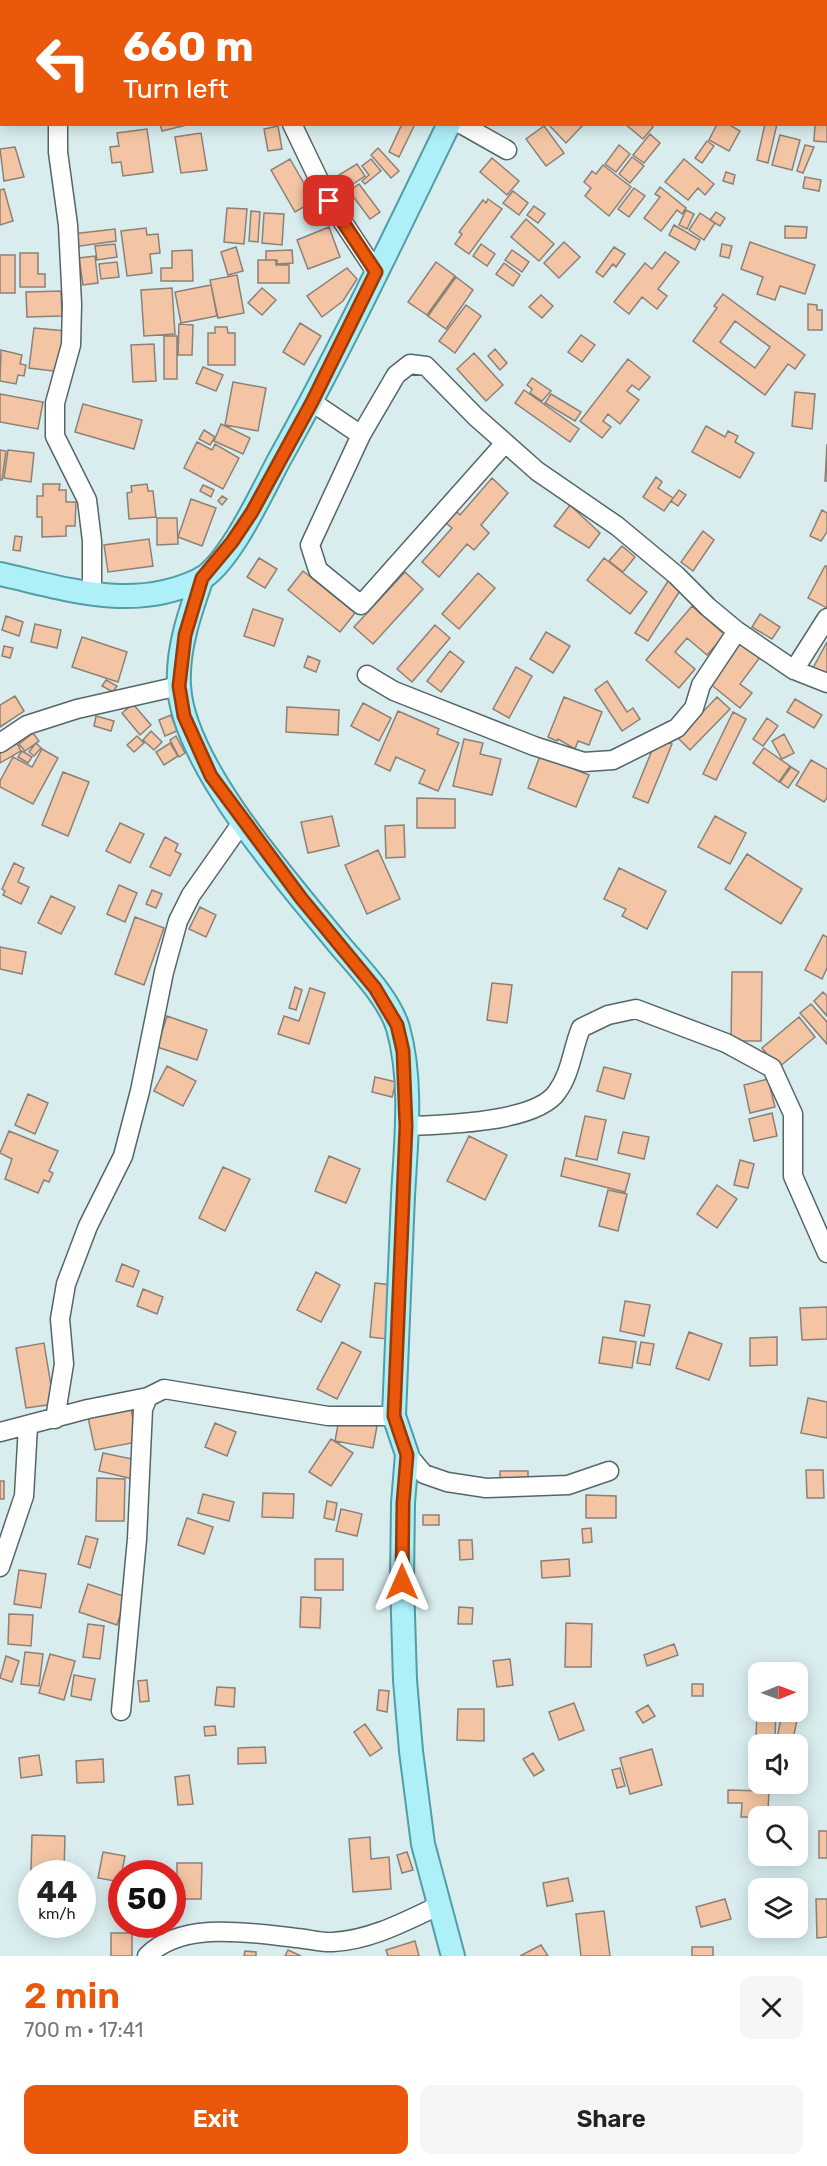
<!DOCTYPE html>
<html lang="en">
<head>
<meta charset="utf-8">
<style>
	body { margin:0; font-family:Rubik,sans-serif; background:#f6f6f6; color:#222; height:100vh; display:flex; flex-direction:column; font-size:22px; white-space:nowrap }
	* { box-sizing:border-box; margin:0 }
	p { font-size:20px; color:#767676 }
	.icon { flex:none; width:33px; height:33px; fill:none; stroke:currentColor; stroke-width:2; stroke-linecap:round; stroke-linejoin:round }
	.map { position:relative; height:1956px; overflow:hidden }
	.sheet { display:flex; flex-direction:column; background:#fff; flex:1 }
	.sheet>* { flex:none }
	.guide { position:absolute; left:0px; top:0px; width:828px; height:126px; box-shadow:0 3px 15px #0003; background:#ea580c; color:#fff; overflow:hidden }
	.needle { width:39px; rotate:89deg }
	.controls { position:absolute; left:748px; top:1662px; display:grid; gap:12px }
	.controls a { display:grid; place-items:center; width:60px; height:60px; border-radius:12px; background:#fff; box-shadow:0 3px 15px #0003; font-size:30px }
	.speed { position:absolute; left:18px; top:1860px; display:flex; gap:12px; font-size:30px; font-weight:700; text-align:center }
	.speed>* { display:grid; place-content:center; width:78px; height:78px; border-radius:50%; background:#fff; box-shadow:0 3px 15px #0003; line-height:1 }
	.speed small { font-size:15px; font-weight:400 }
	.speed .limit { border:9px solid #d22; background:#fff; color:#111 }
	.pin { position:absolute; display:grid; place-items:center; width:51px; height:51px; color:#fff; margin:-26px; border-radius:12px; box-shadow:0 3px 9px #0006 }
	.me { position:absolute; width:66px; margin:-33px; rotate:0deg; stroke-linejoin:round; filter:drop-shadow(0 0 4px #0008) }
	.turn { display:flex; align-items:center; gap:21px; height:126px; padding:0 24px; font-size:27px }
	.turn .icon { width:78px; height:78px; stroke-width:2.5 }
	.turn b { display:block; font-size:42px; line-height:51px }
	.round { display:grid; place-items:center; flex:none; width:63px; height:63px; border-radius:12px; background:#f6f6f6 }
	.head { display:flex; align-items:center; justify-content:space-between; height:102px; padding:0 24px }
	h1 { font-size:36px; font-weight:600; line-height:45px; color:#ea580c }
	.action { display:flex; gap:12px; margin-top:auto; padding:12px 24px }
	.action a { flex:1; height:69px; border-radius:12px; background:#ea580c; color:#fff; font-size:24px; font-weight:600; line-height:69px; text-align:center }
	.action a+a { background:#f6f6f6; color:#222 }
	.map>svg:first-child { display:block }
	.building { fill:#f3c5a4; stroke:#8d8077; stroke-width:1.5; fill-rule:evenodd }
	.lines { fill:none; stroke-linecap:round; stroke-linejoin:round }
	.minor-casing { stroke:#556668; stroke-width:21 }
	.major-casing { stroke:#539da6; stroke-width:26 }
	.minor { stroke:#fff; stroke-width:18 }
	.major { stroke:#adf0f8; stroke-width:22 }
	.route-casing { stroke:#983908; stroke-width:15 }
	.route { stroke:#ea580c; stroke-width:10 }
</style>
</head>
<body>
<div class="map">
<svg width="827" height="1956" viewBox="0 0 827 1956">
	<rect width="100%" height="100%" fill="#d9edef"/>
	<!-- building -->
	<path class="building" d="M124 0H149L150 2H125Z
		M408 0 409 2H373L379 0Z
		M535 0H559L534 2Z
		M745 0H775L745 2Z
		M0 70H2L0 101Z
		M827 108V142L814 141 815 124H826Z
		M160 124H187V125L162 131Z
		M402 124H415L399 157 389 152Z
		M548 124H584L566 143Z
		M625 124H650L653 127 643 139Z
		M717 124H728L740 131 729 151 709 140Z
		M765 124H777L768 163 757 160Z
		M278 126 282 149 268 151 264 129Z
		M544 126 564 153 546 166 526 139Z
		M147 129 153 172 123 176 121 162 112 163 110 147 119 146 117 133Z
		M201 133 207 170 181 173 175 137Z
		M650 134 660 143 644 163 633 155Z
		M780 135 800 140 792 170 772 165Z
		M707 141 714 146 702 163 695 158Z
		M619 145 630 154 616 172 605 164Z
		M805 145 814 147 803 173 797 171Z
		M15 147 24 177 4 181 0 149Z
		M378 148 399 171 391 178 371 155Z
		M632 157 644 166 630 183 619 174Z
		M492 158 519 181 507 195 480 172Z
		M290 159 314 201 295 212 271 170Z
		M371 159 381 171 365 184 362 181 369 175 362 166Z
		M684 159 714 184 705 195 698 188 688 200 665 182Z
		M357 164 365 176 347 188 339 175Z
		M603 165 631 187 609 216 585 196 591 188 584 182 592 171 596 174Z
		M726 172 735 175 733 184 723 181Z
		M805 177 821 180 819 191 803 188Z
		M359 184 380 212 370 219 349 191Z
		M660 187 686 208 682 214 677 210 661 231 644 218 660 197 655 194Z
		M634 188 645 196 629 217 618 209Z
		M4 189 13 221 0 225V190Z
		M513 191 528 203 519 215 503 203Z
		M488 199 502 209 469 254 455 244 462 234 459 232 483 200 486 203Z
		M534 206 545 214 538 223 527 215Z
		M227 208 247 209 244 244 224 242Z
		M686 210 694 214 687 229 679 225Z
		M251 211 260 212 258 242 249 241Z
		M716 212 725 218 720 226 710 220Z
		M264 213 284 214 282 245 262 243Z
		M700 213 715 223 704 240 689 230Z
		M526 219 554 244 539 261 511 237Z
		M674 225 700 240 695 250 669 235Z
		M785 226 807 227 806 238H785Z
		M329 227 340 257 308 269 297 240Z
		M146 228 147 235 158 234 160 253 150 254 152 273 127 276 121 231Z
		M115 229 116 241 73 247 72 234Z
		M564 242 580 257 559 278 544 263Z
		M750 242 815 265 805 294 780 286 775 300 757 294 763 277 741 269Z
		M115 244 117 257 97 260 95 246Z
		M481 244 495 254 487 266 473 256Z
		M722 244 732 246 729 258 720 256Z
		M236 247 243 271 228 275 221 252Z
		M614 247 625 254 616 267 613 264 603 277 596 272Z
		M192 250 193 281H161V268H172V251Z
		M292 250 293 263 277 264V260H266V251Z
		M512 250 529 262 522 272 505 260Z
		M665 252 679 262 658 289 667 296 657 309 642 297 629 314 614 302 645 263 652 269Z
		M20 253H38V274H45V287H20Z
		M0 255H15V293H0Z
		M95 256 98 283 83 285 79 258Z
		M258 260H276V265H289V283H258Z
		M117 262 119 277 101 279 99 264Z
		M436 262 455 276 427 315 408 302Z
		M504 263 520 275 513 286 496 274Z
		M347 268 357 279 343 301 322 317 307 296Z
		M237 275 244 313 218 318 210 280Z
		M456 277 473 290 446 329 428 316Z
		M211 285 217 316 181 323 175 292Z
		M172 288 175 334 144 336 141 290Z
		M262 288 276 300 262 315 248 303Z
		M61 291 62 316 27 317 26 292Z
		M723 294 805 355 795 369 788 364 765 395 693 341 717 308 714 306ZM735 321 770 347 755 368 720 342Z
		M541 295 553 306 542 318 529 307Z
		M808 304 817 305V310H822V330H808Z
		M466 305 481 316 455 353 439 341Z
		M300 323 321 336 304 365 283 352Z
		M179 324 193 325 192 355H178Z
		M215 327H227L228 333H235V365H208V333H215Z
		M34 328 66 331 61 372 29 368Z
		M581 335 595 345 582 362 568 352Z
		M164 336H177V379H164Z
		M154 344 156 381 133 382 131 345Z
		M495 349 507 363 500 370 488 356Z
		M1 350 22 355 20 364 26 365 24 376 18 375 16 384 0 381Z
		M474 353 503 385 486 401 457 369Z
		M628 359 650 377 639 390 632 385 627 391 639 400 620 424 608 414 603 421 611 427 602 438 580 421Z
		M203 367 223 375 216 391 196 383Z
		M532 378 551 391 542 401 530 393 532 389 527 385Z
		M233 382 266 388 258 431 225 425Z
		M524 390 579 429 570 442 515 403Z
		M795 392 815 394 812 429 792 426Z
		M0 394 43 402 38 429 0 422Z
		M551 394 581 412 575 421 545 403Z
		M83 404 142 420 134 449 75 432Z
		M221 424 250 438 243 454 214 441Z
		M706 426 725 437 728 431 738 436 735 442 754 453 740 478 692 452Z
		M204 430 215 437 210 445 199 439Z
		M197 442 212 450 215 444 239 458 223 489 184 468Z
		M827 444V481H825Z
		M0 450 6 451 2 480H0Z
		M8 450 34 453 31 482 4 478Z
		M656 477 662 482 658 488 673 498 664 511 643 497Z
		M492 478 508 493 481 525 489 533 474 550 467 544 439 577 422 562 452 528 446 523 456 511 460 515Z
		M43 484H60L59 490H66V502H76L75 526H66V536L42 537V517H37V496H43Z
		M147 484 148 491H153L156 517 129 519 127 493 132 492 131 486Z
		M203 485 214 490 211 497 200 491Z
		M679 490 686 495 678 506 671 501Z
		M222 496 227 499 222 505 218 501Z
		M191 499 216 508 202 546 178 537Z
		M570 505 600 533 589 548 554 526Z
		M822 510 827 513V532L821 541 810 536Z
		M157 518H177L178 544 157 545Z
		M703 531 714 540 693 571 681 562Z
		M15 536 22 537 20 551 13 550Z
		M149 539 153 566 108 572 104 545Z
		M622 546 635 557 623 572 609 561Z
		M259 558 277 569 265 588 247 577Z
		M604 558 647 592 630 614 587 580Z
		M825 566H827V608L808 598Z
		M303 571 355 613 340 632 288 590Z
		M405 572 423 589 373 644 354 627Z
		M478 573 495 588 459 629 442 614Z
		M670 578 683 586 648 641 635 633Z
		M692 606 725 635 707 655 687 638 675 652 695 669 679 688 646 660Z
		M253 609 283 619 274 646 244 636Z
		M760 614 780 627 772 639 752 627Z
		M6 616 23 622 19 636 2 630Z
		M35 624 61 630 57 648 31 642Z
		M435 625 450 638 412 682 397 669Z
		M546 632 570 646 553 673 530 659Z
		M82 637 127 652 118 682 72 667Z
		M742 641 761 656 740 684 752 693 740 708 709 683Z
		M827 642V674L813 668Z
		M4 646 13 648 10 658 2 656Z
		M450 651 464 662 441 692 427 681Z
		M308 656 320 661 316 672 304 667Z
		M516 667 532 676 509 718 493 709Z
		M106 680 117 686 113 692 102 686Z
		M607 681 627 712 633 708 640 719 622 731 595 690Z
		M15 696 24 711 0 727V705Z
		M564 697 602 712 589 745 578 741 575 749 558 739 557 741 548 737Z
		M717 697 730 709 690 750 678 738Z
		M795 699 822 715 814 728 787 712Z
		M363 703 391 718 379 741 351 726Z
		M133 704 151 725 140 735 122 713Z
		M287 707 339 710 338 735 286 732Z
		M398 711 439 729 437 734 459 743 438 791 419 783 425 770 396 757 390 771 375 764Z
		M733 712 746 719 716 780 703 774Z
		M171 715 177 731 165 736 159 720Z
		M96 716 114 721 111 731 94 726Z
		M767 718 778 726 763 746 753 739Z
		M151 731 162 742 154 750 143 740Z
		M33 733 39 741 25 751 19 744Z
		M784 734 794 753 782 759 772 741Z
		M137 736 144 743 134 752 127 745Z
		M176 736 185 753 179 757 170 740Z
		M464 739 483 743 480 754 501 759 492 795 453 786Z
		M662 740 672 744 648 803 633 797 655 743Z
		M17 743 21 751 0 763V753Z
		M36 743 41 748 34 756 29 752Z
		M170 743 178 756 164 765 156 752Z
		M764 748 790 766 779 782 753 763Z
		M42 749 58 758 33 804 0 787V781L13 757 32 767Z
		M22 751 32 757 28 763 18 757Z
		M540 756 589 775 576 807 528 788Z
		M811 760 827 769V798L824 802 796 785Z
		M791 767 799 772 788 788 780 782Z
		M63 772 89 782 68 836 42 825Z
		M417 798 455 799V828H417Z
		M332 816 339 846 308 853 301 822Z
		M715 816 746 833 730 864 698 847Z
		M120 823 144 834 130 863 106 851Z
		M404 825 405 857 386 858 385 826Z
		M165 837 178 844 175 851 181 854 170 876 150 867Z
		M378 850 400 899 367 914 345 865Z
		M747 854 802 889 781 924 725 889Z
		M14 863 24 868 18 882 29 887 21 904 3 895 5 891 2 889Z
		M619 868 666 891 647 929 622 916 626 909 604 899Z
		M119 885 137 893 125 922 107 914Z
		M152 890 162 894 156 908 146 904Z
		M51 896 75 907 61 934 38 923Z
		M200 907 216 915 206 937 189 929Z
		M135 917 164 928 144 985 115 974Z
		M823 935 827 937V968L822 979 805 970Z
		M0 947 26 952 22 974 0 969Z
		M732 972H762L761 1041H731Z
		M492 983 512 985 507 1023 487 1020Z
		M295 987 302 990 296 1010 289 1008Z
		M310 988 325 993 309 1044 278 1034 284 1016 299 1021Z
		M823 992 827 996V1016L814 1001Z
		M811 1004 827 1022V1044L800 1013Z
		M167 1016 207 1030 197 1060 157 1047Z
		M799 1017 815 1037 778 1068 762 1048Z
		M167 1066 196 1081 183 1106 154 1091Z
		M604 1067 631 1074 624 1099 597 1091Z
		M375 1077 396 1082 392 1097 372 1092Z
		M768 1079 775 1107 750 1113 744 1085Z
		M28 1094 48 1103 35 1134 15 1125Z
		M772 1113 777 1136 754 1141 749 1119Z
		M585 1116 606 1120 597 1160 576 1156Z
		M9 1131 58 1151 49 1171 53 1173 49 1182 44 1180 38 1193 5 1179 12 1159 0 1153Z
		M623 1132 649 1137 644 1159 618 1153Z
		M469 1136 507 1155 485 1200 447 1181Z
		M329 1156 360 1169 346 1203 315 1191Z
		M565 1158 630 1174 625 1192 561 1176Z
		M740 1160 754 1164 748 1188 734 1185Z
		M223 1167 250 1179 225 1231 199 1218Z
		M717 1185 737 1199 717 1228 697 1214Z
		M608 1190 627 1194 618 1231 599 1226Z
		M122 1264 139 1271 133 1287 116 1281Z
		M316 1272 340 1285 321 1322 297 1310Z
		M375 1283 392 1285 387 1339 370 1337Z
		M143 1289 163 1297 157 1314 137 1306Z
		M625 1301 650 1305 644 1336 620 1331Z
		M827 1307V1339L802 1340 800 1308Z
		M689 1332 722 1344 709 1380 676 1368Z
		M603 1337 636 1342 632 1368 599 1363Z
		M777 1337V1365L750 1366V1338Z
		M342 1342 361 1352 337 1399 317 1389Z
		M641 1342 654 1344 650 1365 637 1363Z
		M44 1343 54 1404 26 1408 16 1348Z
		M808 1398 827 1402V1438L801 1433Z
		M131 1408 137 1442 95 1450 88 1417Z
		M339 1419 377 1426 373 1448 335 1441Z
		M215 1423 236 1432 227 1456 205 1447Z
		M331 1439 353 1453 331 1486 309 1472Z
		M103 1453 137 1460 133 1479 99 1471Z
		M806 1470H823L824 1498H807Z
		M500 1471H528V1479H500Z
		M97 1478 125 1479 124 1521H96Z
		M0 1481H4V1499H0Z
		M263 1493 294 1494 293 1518 262 1517Z
		M203 1494 234 1502 229 1521 198 1513Z
		M586 1495 616 1496V1518H586Z
		M327 1501 337 1503 334 1520 324 1518Z
		M341 1509 362 1514 357 1536 336 1531Z
		M423 1515H439V1525H423Z
		M187 1518 213 1527 204 1554 178 1545Z
		M591 1528 592 1542 583 1543 582 1529Z
		M86 1536 98 1539 90 1568 78 1564Z
		M459 1540H472L473 1559 460 1560Z
		M315 1559H343V1590H315Z
		M569 1559 570 1576 542 1578 541 1561Z
		M19 1570 46 1574 41 1608 14 1604Z
		M88 1584 126 1597 117 1625 79 1612Z
		M301 1597 321 1598 320 1628 300 1627Z
		M459 1607 473 1608 472 1624H458Z
		M9 1614 33 1615 31 1646 8 1644Z
		M566 1623 592 1624 591 1667H565Z
		M88 1624 104 1626 100 1659 83 1657Z
		M674 1644 678 1655 647 1666 644 1655Z
		M25 1652 43 1654 39 1686 21 1684Z
		M50 1654 75 1661 64 1700 39 1693Z
		M6 1656 19 1661 12 1682 0 1678Z
		M510 1659 513 1685 497 1687 493 1661Z
		M74 1675 95 1679 91 1700 71 1696Z
		M147 1680 149 1701 140 1702 138 1681Z
		M692 1684H703V1696H692Z
		M217 1687 235 1688 234 1707 215 1705Z
		M379 1690 389 1691 387 1712 377 1710Z
		M758 1690 759 1712H776L775 1737 756 1736Z
		M798 1695 802 1696 792 1744H776L782 1712H798Z
		M574 1703 584 1730 559 1740 549 1712Z
		M648 1705 655 1716 643 1723 636 1712Z
		M458 1709H484V1741L457 1740Z
		M365 1724 382 1748 370 1756 354 1732Z
		M215 1726 216 1735 205 1736 204 1727Z
		M265 1747 266 1763 238 1764V1748Z
		M652 1749 662 1785 630 1794 620 1758Z
		M533 1753 544 1770 534 1776 523 1759Z
		M39 1755 42 1775 21 1778 19 1758Z
		M103 1759 104 1782 77 1783 76 1761Z
		M620 1768 625 1786 617 1788 612 1770Z
		M189 1775 193 1804 178 1805 175 1777Z
		M728 1790 769 1791 768 1810H755V1817H741L742 1803H728Z
		M819 1831H827V1858H819Z
		M32 1835 65 1836 64 1871 31 1870Z
		M370 1837 371 1859 389 1857 391 1889 353 1892 349 1839Z
		M103 1852 125 1856 120 1882 98 1878Z
		M407 1852 413 1870 402 1873 397 1855Z
		M177 1863H202L201 1899H177Z
		M568 1878 573 1901 547 1906 543 1883Z
		M725 1899 731 1919 701 1927 696 1907Z
		M816 1899H827V1937L817 1938Z
		M604 1911 610 1956H581L576 1914Z
		M111 1933H132V1956H111Z
		M415 1941 419 1956H388L386 1950Z
		M541 1945 548 1956H520Z
		M692 1947H713V1956H692Z
		M288 1950 301 1956H285Z
		M245 1951 256 1952V1956H244Z"/>
	<g class="lines">
		<!-- minor casing -->
		<g class="minor-casing">
			<path id="minor" d="M240 0 241 2
				M695 0 698 2
				M0 24H2
				M826 42H827
				M58 124V152L68 225 72 304 71 345 55 403V436L87 500 92 541V594
				M292 124 329 201 376 272
				M461 124 507 150
				M312 402 361 435 396 375 410 364 426 366 476 417 537 471 617 526 676 575 708 607 737 631 794 670
				M361 435 310 545 318 570 361 605 505 443
				M827 618 794 670 827 683
				M367 675 394 691 534 746 584 762 613 760 677 728 694 708 701 685 737 631
				M0 743 27 725 77 709 179 686
				M406 1126C441 1125 536 1123 557 1092 571 1073 572 1050 581 1028L608 1015 636 1009 726 1043 772 1068 793 1114V1176L827 1253
				M55 1419 64 1364 60 1319 66 1284 88 1226 123 1156 140 1091 164 972 178 921 191 895 243 821
				M0 1432 88 1409 148 1397 164 1389 328 1416H394
				M407 1454 424 1474 447 1482 486 1488 568 1485 609 1471
				M0 1567 24 1496 28 1426
				M121 1711 137 1539 143 1409 148 1397
				M147 1956C183 1920 251 1933 297 1938 309 1939 321 1943 333 1942 371 1940 406 1921 440 1905"/>
		</g>
		<!-- major casing -->
		<g class="major-casing">
			<path id="major" d="M507 2 508 0
				M0 574C68 589 132 612 199 580 229 565 263 490 279 460 340 351 394 237 449 124
				M202 578C190 612 177 649 179 685 182 763 288 882 337 942 357 966 389 998 398 1028 413 1081 406 1142 403 1196 400 1270 397 1343 394 1416L407 1454 403 1503 402 1582 405 1680 411 1751 423 1844 453 1956"/>
		</g>
		<!-- minor -->
		<use href="#minor" class="minor"/>
		<!-- major -->
		<use href="#major" class="major"/>
	</g>
	<g class="lines">
		<!-- route casing -->
		<g class="route-casing">
			<path id="route" d="M329 201 376 272 312 402 252 512 232 542 202 578 185 635 179 686 184 716 211 776 301 898 375 988 397 1025 403 1051 406 1126 394 1416 407 1455 403 1503 402 1582"/>
		</g>
		<!-- route -->
		<use href="#route" class="route"/>
	</g>
</svg>
<div class="controls">
<a><svg class="needle" viewBox="-14 -14 28 28"><path d="M0-13l5 13h-10z" fill="#e53935"/><path d="M0 13l5-13h-10z" fill="#767676"/></svg></a>
<a><svg class="icon" aria-label="sound" viewBox="0 0 24 24"><path d="M4 9h4l5-4v14l-5-4H4zM17 9q2 3 0 6"/></svg></a>
<a><svg class="icon" aria-label="search" viewBox="0 0 24 24"><circle cx="10" cy="10" r="6"/><path d="M15 15l6 6"/></svg></a>
<a><svg class="icon" aria-label="layers" viewBox="0 0 24 24"><path d="M12 4l9 5-9 5-9-5zM3 14l9 5 9-5"/></svg></a>
</div>
<div class="speed"><div>44<small>km/h</small></div><div class="limit">50</div></div>
<div class="pin" style="left:329px;top:201px;background:#d93025"><svg class="icon" aria-label="arrive" viewBox="0 0 24 24"><path d="M6 21V4h12l-3 4 3 4H6"/></svg></div>
<svg class="me" style="left:402px;top:1582px" viewBox="-20 -20 40 40"><path d="M0-17L14 15 0 8-14 15z" fill="#ea580c" stroke="#fff" stroke-width="4"/></svg>
<div class="guide">
<div class="turn"><svg class="icon" aria-label="left" viewBox="0 0 24 24"><path d="M17 20v-9H6M10 6l-5 5 5 5"/></svg><div><b>660 m</b>Turn left</div></div>
</div>
</div>
<section class="sheet">
<div class="head"><div><h1>2 min</h1><p>700 m · 17:41</p></div><a class="round"><svg class="icon" aria-label="close" viewBox="0 0 24 24"><path d="M6 6l12 12M18 6L6 18"/></svg></a></div>
<div class="action"><a>Exit</a><a>Share</a></div>
</section>
</body>
</html>
